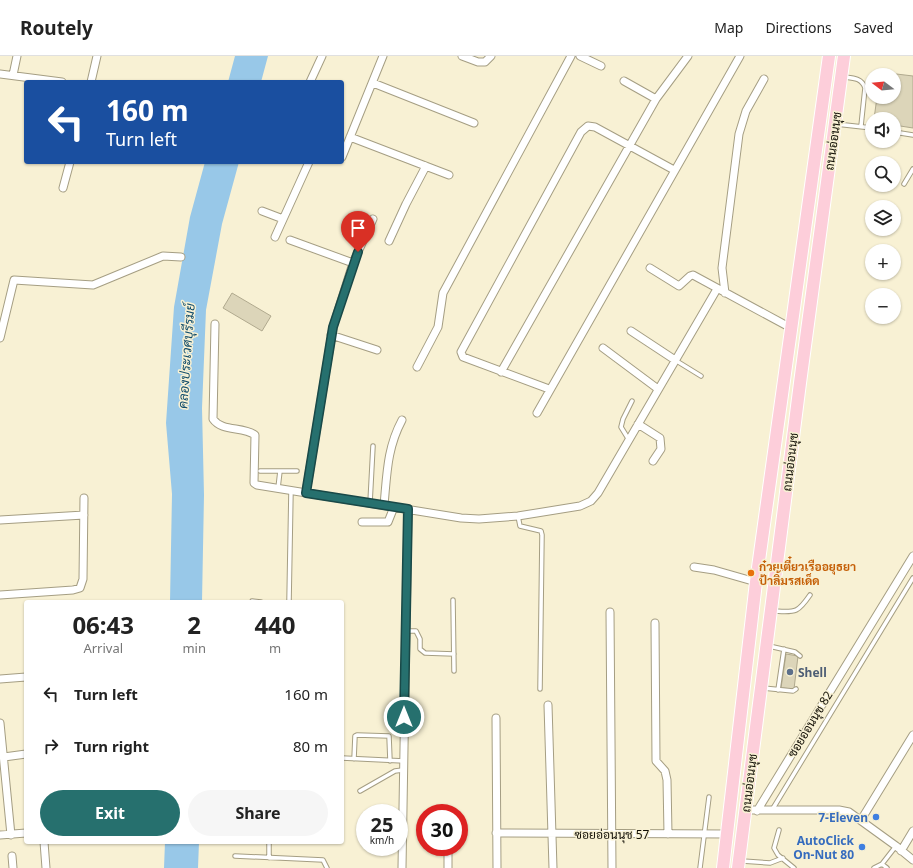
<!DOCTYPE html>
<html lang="en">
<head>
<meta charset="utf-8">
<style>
	body { margin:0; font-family:"Noto Sans",Sarabun,sans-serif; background:#f6f6f6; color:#222; height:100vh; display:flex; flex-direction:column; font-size:15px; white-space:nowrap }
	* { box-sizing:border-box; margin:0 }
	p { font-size:13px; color:#767676 }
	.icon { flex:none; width:22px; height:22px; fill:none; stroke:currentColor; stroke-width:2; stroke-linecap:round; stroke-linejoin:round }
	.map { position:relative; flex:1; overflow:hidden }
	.sheet { position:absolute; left:24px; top:544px; width:320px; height:244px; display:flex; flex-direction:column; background:#fff; border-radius:4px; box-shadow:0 1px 3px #0004 }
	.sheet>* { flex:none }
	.top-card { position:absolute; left:24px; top:24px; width:320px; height:84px; border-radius:4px; box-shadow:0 1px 3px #0004; background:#1a4fa0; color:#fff; overflow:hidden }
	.needle { width:26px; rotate:286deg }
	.tools { position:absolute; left:865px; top:12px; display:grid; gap:8px }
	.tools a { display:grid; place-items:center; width:36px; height:36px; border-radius:50%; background:#fff; box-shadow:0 1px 3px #0004; font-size:20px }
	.speed { position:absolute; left:356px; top:748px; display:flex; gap:8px; font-size:20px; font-weight:700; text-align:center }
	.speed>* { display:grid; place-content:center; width:52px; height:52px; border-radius:50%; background:#fff; box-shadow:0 1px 3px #0004; line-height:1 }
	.speed small { font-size:10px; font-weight:400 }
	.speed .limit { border:6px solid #d22; background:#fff; color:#111 }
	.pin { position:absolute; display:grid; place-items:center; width:34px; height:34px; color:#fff; margin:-41px -17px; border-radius:50% 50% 50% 0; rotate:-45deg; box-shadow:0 0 4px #0007 }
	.pin .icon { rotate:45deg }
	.me { position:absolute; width:44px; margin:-22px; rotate:0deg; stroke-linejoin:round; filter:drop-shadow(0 0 3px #0008) }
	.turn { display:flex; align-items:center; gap:14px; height:84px; padding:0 16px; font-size:18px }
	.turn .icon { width:52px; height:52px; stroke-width:2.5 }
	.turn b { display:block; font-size:28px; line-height:34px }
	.eta { display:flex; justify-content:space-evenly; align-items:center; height:68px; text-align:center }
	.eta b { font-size:24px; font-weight:700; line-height:28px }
	.primary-button { display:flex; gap:8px; margin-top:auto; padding:8px 16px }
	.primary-button a { flex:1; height:46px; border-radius:24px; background:#26706e; color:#fff; font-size:16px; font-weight:700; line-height:46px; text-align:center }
	.primary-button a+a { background:#f6f6f6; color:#222 }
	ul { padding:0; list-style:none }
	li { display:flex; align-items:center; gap:12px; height:52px; padding:0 16px }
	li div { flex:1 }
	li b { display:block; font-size:15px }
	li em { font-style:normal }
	header { display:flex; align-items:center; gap:24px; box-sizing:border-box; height:56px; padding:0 20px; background:#fff; border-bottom:1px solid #e0e0e0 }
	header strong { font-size:19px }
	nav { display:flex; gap:22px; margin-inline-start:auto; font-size:14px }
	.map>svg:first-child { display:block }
	.water { fill:#98c8e8 }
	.building { fill:#dcd5b9; stroke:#b0a98e }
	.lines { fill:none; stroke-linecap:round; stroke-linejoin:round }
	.service-casing { stroke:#a59e83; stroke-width:5.5 }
	.minor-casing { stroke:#a59e83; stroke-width:9 }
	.primary-casing { stroke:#fff; stroke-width:14 }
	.service { stroke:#fff; stroke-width:3.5 }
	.minor { stroke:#fff; stroke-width:7 }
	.primary { stroke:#fdceda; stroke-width:12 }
	.route-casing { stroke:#194948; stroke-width:10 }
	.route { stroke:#26706e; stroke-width:7 }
	.food-dot { fill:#e8710a; stroke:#f8f1d4; stroke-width:1.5 }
	.service-dot { fill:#5c6f8a; stroke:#f8f1d4; stroke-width:1.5 }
	.shop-dot { fill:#3f7fe0; stroke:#f8f1d4; stroke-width:1.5 }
	.labels { text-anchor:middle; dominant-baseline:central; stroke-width:3; stroke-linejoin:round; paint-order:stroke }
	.street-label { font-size:12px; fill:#110e05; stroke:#f8f1d4 }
	.food-label { font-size:12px; font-weight:bold; fill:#c56008; stroke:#f8f1d4; text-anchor:start }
	.service-label { font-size:12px; font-weight:bold; fill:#4e5e75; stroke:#f8f1d4; text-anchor:start }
	.shop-label { font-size:12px; font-weight:bold; fill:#366cbe; stroke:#f8f1d4; text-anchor:end }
	.water-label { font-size:13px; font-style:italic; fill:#104c6b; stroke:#f8f1d4 }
</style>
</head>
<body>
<header>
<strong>Routely</strong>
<nav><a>Map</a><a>Directions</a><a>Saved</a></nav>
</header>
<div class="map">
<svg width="913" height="812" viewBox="0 0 913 812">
	<rect width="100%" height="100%" fill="#f8f1d4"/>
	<!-- water -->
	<path class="water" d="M235 0H268L261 26H228Z
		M205 106H239L222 168 206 254 202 352 204 439 202 546H170L172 438 166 367 174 251 190 161Z
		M165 786H199L198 812H164Z"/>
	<!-- building -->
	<path class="building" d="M880 16 913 20V72L894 69V63H874L877 41H894V19H880Z
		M232 237 271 260 262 275 223 252Z
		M786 598 798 600 794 633 781 632Z"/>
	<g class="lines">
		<!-- service casing -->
		<g class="service-casing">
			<path id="service" d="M844 21C853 22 862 22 865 32L861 70
				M836 68 872 72
				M894 76 913 79
				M904 128 913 113
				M675 304 701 320
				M629 384 621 371 623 363 632 345
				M260 415H297
				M278 432 280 415
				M370 447 373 390
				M518 460 520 470 541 475 542 479 540 633
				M453 544 454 615
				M252 545 261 546
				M289 546 291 435
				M773 555C795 556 797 558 810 539
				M406 575H416L420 583V593L425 597 454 598
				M769 590 795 596 800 600
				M763 632 793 635 796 633
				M778 634 784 593
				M342 702 404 705
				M354 703 355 680 357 679 389 680 390 705
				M360 735 395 715 403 714
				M772 754 913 522
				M779 774 774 792 778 799 794 812
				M235 800 323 804 327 812
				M269 802V786
				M742 805 770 807 783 802
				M882 808 896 790
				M700 812 709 741
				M874 812 882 808 887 812"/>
		</g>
		<!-- minor casing -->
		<g class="minor-casing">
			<path id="minor" d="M462 0 478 6H485L491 0
				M580 0 601 10
				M0 18 62 26
				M13 19 17 0
				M624 25 656 43
				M91 26 97 0
				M310 26 322 0
				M373 27 474 67
				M350 81 449 119
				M342 101 383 0
				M63 132 70 106
				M262 155 283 163
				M275 181 309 106
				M290 184 353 207
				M389 185 406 148 426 110
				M650 212 679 230 690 220 693 219 791 272
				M725 237 722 212 739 78 746 55 764 23
				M215 268 213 363C222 376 243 370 255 379L254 427 257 429 461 462 479 463 518 460 580 450 591 445 598 437 717 233
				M631 275 675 304
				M331 279 377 294
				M0 282 14 224 93 229 163 200 181 201
				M603 292 658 333
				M417 311 438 271 443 237 571 0
				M501 316 656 43 688 0
				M549 333 463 301 461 296 581 76 588 70 595 71 674 114
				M537 357 740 0
				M638 368 660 382 661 393 653 405
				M306 437 333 271 353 207 373 163
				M384 449C387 418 387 392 402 364
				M0 464 84 459
				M362 466H388L394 451
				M694 511 714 514 756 526
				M0 539 73 534 80 532 83 523 84 442
				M610 556 612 812
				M655 567 656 705 665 715 667 724 668 778
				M0 623 26 621
				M548 649 553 812
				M496 662 497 812
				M0 667 11 779
				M4 701 26 698
				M745 754H839L849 756 896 790 913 804
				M757 755 913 500
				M861 764 913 679
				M496 777 728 778
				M0 779 26 777
				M44 786 46 812
				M448 791V812
				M901 795 913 775
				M12 800 13 812
				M402 812 408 453"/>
		</g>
		<!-- primary casing -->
		<g class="primary-casing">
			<path id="primary" d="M723 812 756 526 829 0
				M738 812 800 327 844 0"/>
		</g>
		<!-- service -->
		<use href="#service" class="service"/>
		<!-- minor -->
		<use href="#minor" class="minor"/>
		<!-- primary -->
		<use href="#primary" class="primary"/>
	</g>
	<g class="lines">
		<!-- route casing -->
		<g class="route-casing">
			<path id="route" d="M358 196 333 271 306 437 408 453 404 661"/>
		</g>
		<!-- route -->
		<use href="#route" class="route"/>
	</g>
	<!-- markers -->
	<circle class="food-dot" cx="751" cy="517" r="4"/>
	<circle class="service-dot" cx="790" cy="616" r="4"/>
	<g class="shop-dot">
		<circle cx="876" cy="761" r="4"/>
		<circle cx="862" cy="791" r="4"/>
	</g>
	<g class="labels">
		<!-- street labels -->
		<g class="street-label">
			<text transform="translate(833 85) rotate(-82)">ถนนอ่อนนุช</text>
			<text transform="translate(790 406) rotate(-83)">ถนนอ่อนนุช</text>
			<text transform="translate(810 668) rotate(-59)">ซอยอ่อนนุช 82</text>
			<text transform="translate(749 727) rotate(-83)">ถนนอ่อนนุช</text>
			<text x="612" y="778">ซอยอ่อนนุช 57</text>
		</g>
		<!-- food labels -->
		<g class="food-label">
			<text x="759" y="510">ก๋วยเตี๋ยวเรืออยุธยา<tspan x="759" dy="14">ป้าลิ้มรสเด็ด</tspan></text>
		</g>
		<!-- service labels -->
		<g class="service-label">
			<text x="798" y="616">Shell</text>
		</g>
		<!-- shop labels -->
		<g class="shop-label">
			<text x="868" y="761">7-Eleven</text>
			<text x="854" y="784">AutoClick<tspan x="854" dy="14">On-Nut 80</tspan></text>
		</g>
		<!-- water labels -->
		<g class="water-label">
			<text transform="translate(186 300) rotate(-86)">คลองประเวศบุรีรมย์</text>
		</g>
	</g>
</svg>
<div class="tools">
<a><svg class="needle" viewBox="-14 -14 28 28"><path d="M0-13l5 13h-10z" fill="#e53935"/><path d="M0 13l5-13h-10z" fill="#767676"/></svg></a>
<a><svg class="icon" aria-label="sound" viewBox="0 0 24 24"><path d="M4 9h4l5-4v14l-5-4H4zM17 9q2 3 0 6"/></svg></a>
<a><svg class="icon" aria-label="search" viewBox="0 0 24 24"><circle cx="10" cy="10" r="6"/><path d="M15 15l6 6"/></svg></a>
<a><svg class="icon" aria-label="layers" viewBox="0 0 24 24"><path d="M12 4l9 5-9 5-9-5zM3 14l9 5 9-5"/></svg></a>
<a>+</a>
<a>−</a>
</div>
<div class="speed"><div>25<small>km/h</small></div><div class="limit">30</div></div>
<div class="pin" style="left:358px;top:196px;background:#d93025"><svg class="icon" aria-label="arrive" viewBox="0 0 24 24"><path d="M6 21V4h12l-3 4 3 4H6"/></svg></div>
<svg class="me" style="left:404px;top:661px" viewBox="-20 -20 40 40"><circle r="17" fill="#26706e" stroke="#fff" stroke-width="3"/><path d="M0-11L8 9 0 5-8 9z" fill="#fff"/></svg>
<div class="top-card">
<div class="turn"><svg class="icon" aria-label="left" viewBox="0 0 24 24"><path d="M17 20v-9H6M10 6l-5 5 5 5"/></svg><div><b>160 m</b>Turn left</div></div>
</div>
<section class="sheet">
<div class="eta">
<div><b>06:43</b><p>Arrival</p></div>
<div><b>2</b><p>min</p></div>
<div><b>440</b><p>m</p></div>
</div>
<ul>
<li><svg class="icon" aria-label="left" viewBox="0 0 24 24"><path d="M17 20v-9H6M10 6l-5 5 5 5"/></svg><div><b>Turn left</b></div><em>160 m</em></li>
<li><svg class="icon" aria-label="right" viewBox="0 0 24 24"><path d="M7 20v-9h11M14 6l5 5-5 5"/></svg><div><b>Turn right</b></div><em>80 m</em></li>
</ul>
<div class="primary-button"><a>Exit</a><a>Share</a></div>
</section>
</div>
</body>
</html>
